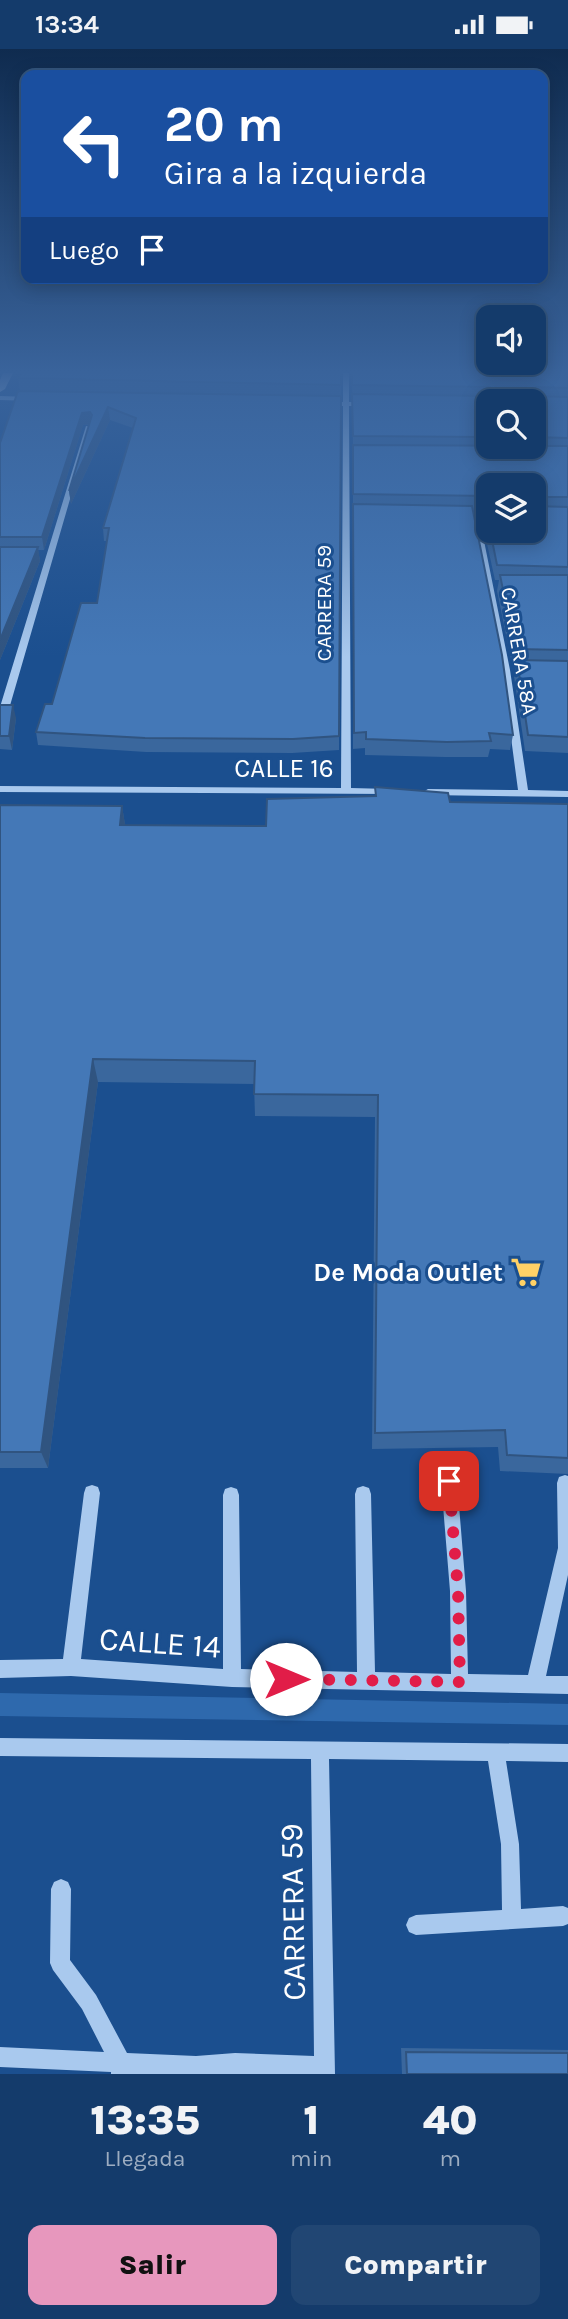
<!DOCTYPE html>
<html lang="es">
<head>
<meta charset="utf-8">
<style>
	body { margin:0; font-family:Karla,sans-serif; background:#214673; color:#f1f3f6; height:100vh; display:flex; flex-direction:column; font-size:26px; white-space:nowrap }
	* { box-sizing:border-box; margin:0 }
	p { font-size:23px; color:#9dadc1 }
	.icon { flex:none; width:38px; height:38px; fill:none; stroke:currentColor; stroke-width:2; stroke-linecap:round; stroke-linejoin:round }
	.map { position:relative; height:2025px; overflow:hidden }
	.sheet { display:flex; flex-direction:column; background:#143b6b; flex:1 }
	.sheet>* { flex:none }
	.guide { position:absolute; left:21px; top:21px; width:527px; height:214px; border-radius:14px; box-shadow:0 4px 18px #0003,0 0 0 2px #33557e; background:#1a4fa0; color:#fff; overflow:hidden }
	.buttons { position:absolute; left:476px; top:256px; display:grid; gap:14px }
	.buttons a { display:grid; place-items:center; width:70px; height:70px; border-radius:14px; background:#143b6b; box-shadow:0 4px 18px #0003,0 0 0 2px #33557e; font-size:35px }
	.pin { position:absolute; display:grid; place-items:center; width:60px; height:60px; color:#fff; margin:-30px; border-radius:14px; box-shadow:0 4px 10px #0006 }
	.me { position:absolute; width:77px; margin:-38px; rotate:90deg; stroke-linejoin:round; filter:drop-shadow(0 0 5px #0008) }
	.turn { display:flex; align-items:center; gap:24px; height:147px; padding:0 28px; font-size:32px }
	.turn .icon { width:91px; height:91px; stroke-width:2.5 }
	.turn b { display:block; font-size:49px; line-height:60px }
	.then { display:flex; align-items:center; height:66px; padding:0 28px; background:#0003; gap:14px; font-size:26px }
	.eta { display:flex; justify-content:space-evenly; align-items:center; height:119px; text-align:center }
	.eta b { font-size:42px; font-weight:800; line-height:49px }
	.primary-button { display:flex; gap:14px; margin-top:auto; padding:14px 28px }
	.primary-button a { flex:1; height:80px; border-radius:14px; background:#e797bd; color:#111; font-size:28px; font-weight:800; line-height:80px; text-align:center }
	.primary-button a+a { background:#214673; color:#f1f3f6 }
	.status { display:flex; justify-content:space-between; align-items:center; height:49px; padding:0 35px; background:#143b6b; direction:ltr }
	.status svg { height:19px; fill:currentColor }
	.map>svg:first-child { display:block }
	.green { fill:#2e69ad }
	.lines { fill:none; stroke-linecap:round; stroke-linejoin:round }
	.minor { fill:#a9c9ee; fill-rule:evenodd }
	.major { fill:#f0f6ff; fill-rule:evenodd }
	.wall { fill:#3a679d; fill-rule:evenodd }
	.shaded-wall { fill:#305480 }
	.building { fill:#4478b7; stroke:#305480; stroke-width:2 }
	.route { stroke:#e11d48; stroke-width:12; stroke-dasharray:0 21.6 }
	.labels { text-anchor:middle; dominant-baseline:central; stroke-width:6; stroke-linejoin:round; paint-order:stroke }
	.far-street-label { font-size:21px; fill:#fff; stroke:#1b4f8f }
	.street-label { font-size:26px; fill:#fff; stroke:#1b4f8f }
	.poi-label { font-size:26px; font-weight:bold; fill:#fff; stroke:#1b4f8f; text-anchor:end }
	.near-street-label { font-size:32px; fill:#fff; stroke:#1b4f8f }
</style>
</head>
<body>
<div class="status"><b>13:34</b><svg viewBox="0 0 49 12"><path d="M0 12V9h3v3zM5 12V6h3v6zM10 12V3h3v9zM15 12V0h3v12zM26 1h20v11H26zM47 4h2v5h-2z"/></svg></div>
<div class="map">
<svg width="568" height="2025" viewBox="0 0 568 2025">
	<rect width="100%" height="100%" fill="#1b4f8f"/>
	<!-- green -->
	<path class="green" d="M0 1644 568 1655V1676L0 1667Z"/>
	<g class="lines">
		<!-- minor -->
		<path class="minor" d="M343 324H349V353H367L370 355 367 357H349L351 739 389 740 393 741V745L0 743V737L341 739 343 357H326L323 355 326 353H343Z
			M0 347 31 348 34 350 31 352 0 351Z
			M86 377 91 378 9 660 7 662H1L0 658Z
			M472 465 479 467 510 621 528 741 568 742V748L428 746 423 743 428 740 518 741 502 621Z
			M449 1424 455 1426 457 1432 466 1542 468 1625 528 1626 558 1499 557 1434 559 1428 565 1426 568 1427V1526L546 1627H568V1645L232 1638 71 1627 0 1629V1611L63 1610 84 1444 86 1438 92 1436 98 1438 100 1444 81 1610 223 1620V1446L225 1440 231 1438 237 1440 239 1446 241 1620 357 1623 355 1445 357 1439 363 1437 369 1439 371 1445 375 1623 451 1625 450 1542 441 1432 443 1426Z
			M0 1689 568 1695V1713L506 1712 519 1795 521 1860 563 1857 568 1859V1875L563 1877 416 1886 409 1883 406 1876 409 1869 416 1866 502 1861 501 1795 488 1712 329 1710 335 2025H111V2023L0 2018V1998L104 2003 82 1960 53 1921 50 1914 51 1840 54 1833 61 1830 68 1833 71 1840 70 1911 96 1946 127 2004 196 2007 235 2004 314 2007 311 1710 0 1707Z"/>
		<!-- major -->
		<path class="major" d="M3 324H13L5 340 0 343V331Z"/>
	</g>
	<!-- wall -->
	<path class="wall" d="M341 324 339 701 292 704 146 703 38 696 36 683 52 655 97 554 107 492H104L103 479 133 379 110 371 71 455 69 442 89 376H83L44 501H38L40 512 0 611V394L20 342 18 329Z
		M352 324H568V704L525 702 514 627 516 615H512L497 542 499 531H495L482 472 484 462H473L513 686 510 701 490 700 488 708H445L365 706V699L353 700V401ZM488 352H534V397H488ZM488 436 534 481H488Z
		M0 656 16 669 12 701 0 700Z
		M375 738 450 753 568 755V1425L500 1422 498 1398 372 1400 375 1068 255 1067 254 1035 98 1033 48 1419H0V756L122 757 125 776 266 777 375 747Z
		M401 1999 568 2001V2025H402Z"/>
	<!-- shaded-wall -->
	<path class="shaded-wall" d="M108 358 110 371 71 455 69 442Z
		M90 363 92 375 83 376 44 501 42 488 82 364Z
		M38 498 40 512 0 611V591Z
		M13 656 16 669 12 701 9 687Z
		M122 757 126 781 120 776Z
		M93 1010 98 1033 48 1419 41 1403Z"/>
	<!-- building -->
	<path class="building" d="M21 324H341V336L18 329Z
		M352 324H568V339L536 338 534 347 568 348V389L534 388V352H488V388L353 387 352 345 490 347 493 341 490 338 352 336Z
		M18 342 341 347 339 687 293 690 145 689 36 683 45 655H52L81 554H97L109 479H103L136 369 108 358 69 442 92 366 90 363 82 364 42 488H0V394Z
		M353 396 568 397V448H537L535 457 568 458V518L497 516 490 481H534V436H488V447L353 445Z
		M353 455 472 457 502 606 513 686 489 684 491 692 447 693 366 690V683L354 684Z
		M488 456V474L484 457Z
		M0 498H38L0 591Z
		M500 526H568V601L515 600Z
		M517 611 568 612V688L528 686Z
		M0 656H13L9 687H0Z
		M375 738 448 744 450 753 568 755V1409L507 1406 505 1381 375 1384 378 1046 254 1045 255 1012 93 1010 41 1403H0V756L122 757 120 776 266 777 267 750 376 747Z
		M406 2003 568 2004V2025H407Z"/>
	<!-- sky -->
	<linearGradient id="sky" x2="0" y2="1"><stop stop-color="#0f2b4f"/><stop offset="0.53" stop-color="#39639b"/><stop offset="1" stop-color="#39639b" stop-opacity="0"/></linearGradient>
	<rect width="568" height="608" fill="url(#sky)"/>
	<g class="lines">
		<!-- route -->
		<path class="route" d="M286 1630 460 1633 458 1542 449 1432"/>
	</g>
	<!-- icons -->
	<defs>
		<g id="supermarket-bare" transform="scale(2.415)"><path d="M-6-5.5h2.5l.6 2H6L4.5 2H-2.5L-4.4-4H-6ZM-1.5 3.2a1.3 1.3 0 1 0 .1 0ZM3 3.2a1.3 1.3 0 1 0 .1 0Z" fill="#ffd166" stroke="#1b4f8f" stroke-width="2.5" paint-order="stroke"/></g>
	</defs>
	<g fill-rule="evenodd">
		<use href="#supermarket-bare" x="526" y="1223"/>
	</g>
	<g class="labels">
		<!-- far-street labels -->
		<g class="far-street-label">
			<text transform="translate(324 554) rotate(-90)">CARRERA 59</text>
			<text transform="translate(519 602) rotate(80)">CARRERA 58A</text>
		</g>
		<!-- street labels -->
		<g class="street-label">
			<text x="284" y="719">CALLE 16</text>
		</g>
		<!-- poi labels -->
		<g class="poi-label">
			<text x="503" y="1223">De Moda Outlet</text>
		</g>
		<!-- near-street labels -->
		<g class="near-street-label">
			<text transform="translate(160 1594) rotate(4)">CALLE 14</text>
			<text transform="translate(293 1863) rotate(-91)">CARRERA 59</text>
		</g>
	</g>
</svg>
<div class="buttons">
<a><svg class="icon" aria-label="sound" viewBox="0 0 24 24"><path d="M4 9h4l5-4v14l-5-4H4zM17 9q2 3 0 6"/></svg></a>
<a><svg class="icon" aria-label="search" viewBox="0 0 24 24"><circle cx="10" cy="10" r="6"/><path d="M15 15l6 6"/></svg></a>
<a><svg class="icon" aria-label="layers" viewBox="0 0 24 24"><path d="M12 4l9 5-9 5-9-5zM3 14l9 5 9-5"/></svg></a>
</div>
<div class="pin" style="left:449px;top:1432px;background:#d93025"><svg class="icon" aria-label="arrive" viewBox="0 0 24 24"><path d="M6 21V4h12l-3 4 3 4H6"/></svg></div>
<svg class="me" style="left:286px;top:1630px" viewBox="-20 -20 40 40"><circle r="19" fill="#fff"/><path d="M0-13L10 11 0 6-10 11z" fill="#e11d48"/></svg>
<div class="guide">
<div class="turn"><svg class="icon" aria-label="left" viewBox="0 0 24 24"><path d="M17 20v-9H6M10 6l-5 5 5 5"/></svg><div><b>20 m</b>Gira a la izquierda</div></div>
<div class="then">Luego<svg class="icon" aria-label="arrive" viewBox="0 0 24 24"><path d="M6 21V4h12l-3 4 3 4H6"/></svg></div>
</div>
</div>
<section class="sheet">
<div class="eta">
<div><b>13:35</b><p>Llegada</p></div>
<div><b>1</b><p>min</p></div>
<div><b>40</b><p>m</p></div>
</div>
<div class="primary-button"><a>Salir</a><a>Compartir</a></div>
</section>
</body>
</html>
